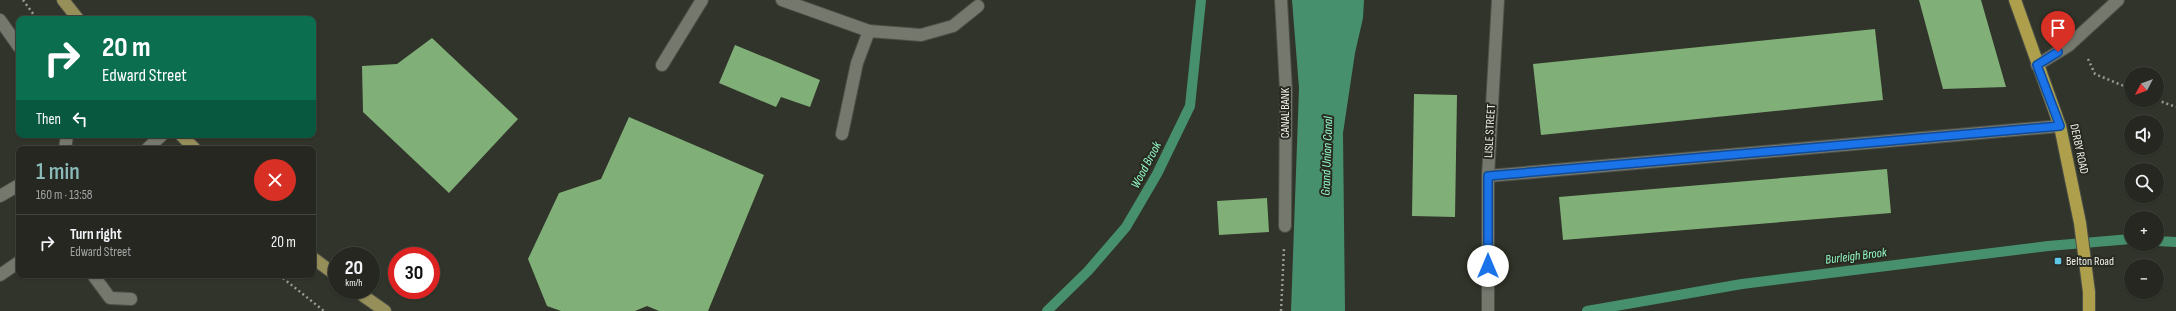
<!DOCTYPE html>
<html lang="en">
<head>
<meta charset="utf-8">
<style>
	body { margin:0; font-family:"Sofia Sans Condensed",sans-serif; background:#2d2f29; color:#f1f3f6; height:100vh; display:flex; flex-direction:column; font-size:15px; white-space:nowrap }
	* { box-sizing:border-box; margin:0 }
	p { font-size:13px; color:#a3a5a5 }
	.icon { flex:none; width:22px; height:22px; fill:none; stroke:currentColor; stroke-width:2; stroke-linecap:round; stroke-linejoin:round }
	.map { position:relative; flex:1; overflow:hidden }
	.sheet { position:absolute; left:16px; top:146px; width:300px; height:132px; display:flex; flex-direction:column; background:#252720; border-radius:8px; box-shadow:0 1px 3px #0004,0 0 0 1px #42443e }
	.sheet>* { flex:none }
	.top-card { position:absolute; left:16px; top:16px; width:300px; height:122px; border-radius:8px; box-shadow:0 1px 3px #0004,0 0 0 1px #42443e; background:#0b6e4f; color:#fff; overflow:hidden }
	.needle { width:26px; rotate:229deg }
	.buttons { position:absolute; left:2124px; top:67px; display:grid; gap:8px }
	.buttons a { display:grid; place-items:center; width:40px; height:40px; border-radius:50%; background:#252720; box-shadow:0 1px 3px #0004,0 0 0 1px #42443e; font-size:20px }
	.speed { position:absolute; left:328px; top:247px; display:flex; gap:8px; font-size:20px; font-weight:700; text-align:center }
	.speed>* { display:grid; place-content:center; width:52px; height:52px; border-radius:50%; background:#252720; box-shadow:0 1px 3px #0004,0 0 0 1px #42443e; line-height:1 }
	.speed small { font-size:10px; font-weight:400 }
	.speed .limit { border:6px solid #d22; background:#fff; color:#111 }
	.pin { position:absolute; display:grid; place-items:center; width:34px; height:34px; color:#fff; margin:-41px -17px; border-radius:50% 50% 50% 0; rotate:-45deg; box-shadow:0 0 4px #0007 }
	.pin .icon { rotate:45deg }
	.me { position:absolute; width:44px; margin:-22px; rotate:0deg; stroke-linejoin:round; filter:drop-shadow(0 0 3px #0008) }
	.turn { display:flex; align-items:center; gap:14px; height:84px; padding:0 20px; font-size:18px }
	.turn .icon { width:52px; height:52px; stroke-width:2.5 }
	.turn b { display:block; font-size:28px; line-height:34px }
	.then { display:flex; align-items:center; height:38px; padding:0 20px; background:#0003; gap:8px; font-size:15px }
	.round { display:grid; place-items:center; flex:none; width:42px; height:42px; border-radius:21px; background:#2d2f29 }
	.headline { display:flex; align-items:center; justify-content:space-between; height:68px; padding:0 20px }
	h1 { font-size:24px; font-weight:600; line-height:30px; color:#8bbbb9 }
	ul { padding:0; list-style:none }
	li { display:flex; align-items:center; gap:12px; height:56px; padding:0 20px; border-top:1px solid #42443e }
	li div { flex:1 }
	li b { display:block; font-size:15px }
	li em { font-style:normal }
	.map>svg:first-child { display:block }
	.water { fill:#47906d }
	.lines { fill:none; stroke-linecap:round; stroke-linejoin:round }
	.stream { stroke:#47906d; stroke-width:10 }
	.building { fill:#81af78 }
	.lane-casing { stroke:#4c4f47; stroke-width:14 }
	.street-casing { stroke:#4c4f47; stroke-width:14 }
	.primary-casing { stroke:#4c4f47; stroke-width:14 }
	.highway-casing { stroke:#4c4f47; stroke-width:14 }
	.path { stroke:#989b93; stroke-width:2.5; stroke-dasharray:2 3; stroke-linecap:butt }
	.lane { stroke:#75786d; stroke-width:12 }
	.street { stroke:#75786d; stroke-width:12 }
	.primary { stroke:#978f59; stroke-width:12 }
	.highway { stroke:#ad9f4b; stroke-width:12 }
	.route-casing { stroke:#114b97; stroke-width:10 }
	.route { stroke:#1a73e8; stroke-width:7 }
	.poi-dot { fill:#5dc7e8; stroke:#282a21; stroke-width:1.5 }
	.labels { text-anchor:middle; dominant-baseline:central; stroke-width:4; stroke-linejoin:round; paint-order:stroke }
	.street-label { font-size:12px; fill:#eff1eb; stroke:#282a21 }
	.poi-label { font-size:12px; fill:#eff1eb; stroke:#282a21; text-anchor:start }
	.water-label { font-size:13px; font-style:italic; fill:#94fbc7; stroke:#282a21 }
</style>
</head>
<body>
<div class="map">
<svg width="2176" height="311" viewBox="0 0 2176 311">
	<rect width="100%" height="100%" fill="#31342a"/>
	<!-- water -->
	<path class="water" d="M1292 0H1364L1363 18 1355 53 1343 133 1345 311H1291L1299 88Z"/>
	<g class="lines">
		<!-- stream -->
		<path class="stream" d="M2157 241 2176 242
			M1047 311 1088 271 1126 227 1157 174 1190 106 1201 0
			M1587 311 1742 284 2048 246 2131 239"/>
	</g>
	<!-- building -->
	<path class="building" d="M1919 0H1981L2006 87 1943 89Z
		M1875 29 1883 100 1541 135 1533 64Z
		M432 38 518 119 449 193 363 112 362 66 397 64Z
		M735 45 820 80 810 107 781 97 776 107 719 83Z
		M1414 94 1457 95 1455 217 1412 216Z
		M629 117 764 175 708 311H659L647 306 635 311H561L547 306 528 259 559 193 601 179Z
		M1887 169 1891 213 1563 240 1559 197Z
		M1267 198 1269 232 1219 235 1217 201Z"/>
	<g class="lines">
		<!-- lane casing -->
		<g class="lane-casing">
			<path id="lane" d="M1281 0 1286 90 1285 226
				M0 20 19 47
				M662 65 702 0
				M842 134 857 63 869 31 921 35 953 26 978 6
				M65 149 67 135
				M147 149 162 135
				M0 196 19 185
				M0 275 19 262
				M93 275 110 298 131 299"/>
		</g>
		<!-- street casing -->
		<g class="street-casing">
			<path id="street" d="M782 0 869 31
				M2037 65 2068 46 2118 0
				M1488 176 2060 126
				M1488 311V176L1498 0"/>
		</g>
		<!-- primary casing -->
		<g class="primary-casing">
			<path id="primary" d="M63 0 78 19
				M181 135 195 149
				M313 258 337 276
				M355 290 385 311"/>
		</g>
		<!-- highway casing -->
		<g class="highway-casing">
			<path id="highway" d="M2015 0 2060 126 2080 223 2089 292V311"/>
		</g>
		<!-- path -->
		<path class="path" d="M23 0 37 19
			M2088 59 2095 74 2131 89
			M2157 100 2176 107
			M279 275 324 311
			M1281 311 1284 248"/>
		<!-- lane -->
		<use href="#lane" class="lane"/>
		<!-- street -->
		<use href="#street" class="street"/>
		<!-- primary -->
		<use href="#primary" class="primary"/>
		<!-- highway -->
		<use href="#highway" class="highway"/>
	</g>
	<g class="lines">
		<!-- route casing -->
		<g class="route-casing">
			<path id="route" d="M1488 266V176L2060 126 2037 65 2058 52"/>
		</g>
		<!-- route -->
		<use href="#route" class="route"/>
	</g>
	<!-- markers -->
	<rect class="poi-dot" x="2054" y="257" width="8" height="8" rx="2"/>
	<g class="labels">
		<!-- street labels -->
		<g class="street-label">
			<text transform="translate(1285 113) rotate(-90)">CANAL BANK</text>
			<text transform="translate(1490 131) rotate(-87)">LISLE STREET</text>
			<text transform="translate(2079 149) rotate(78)">DERBY ROAD</text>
		</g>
		<!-- poi labels -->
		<g class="poi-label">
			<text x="2066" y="261">Belton Road</text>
		</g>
		<!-- water labels -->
		<g class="water-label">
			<text transform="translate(1327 156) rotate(-88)">Grand Union Canal</text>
			<text transform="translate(1146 165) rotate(-62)">Wood Brook</text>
			<text transform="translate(1856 256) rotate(-7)">Burleigh Brook</text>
		</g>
	</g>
</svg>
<div class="buttons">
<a><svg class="needle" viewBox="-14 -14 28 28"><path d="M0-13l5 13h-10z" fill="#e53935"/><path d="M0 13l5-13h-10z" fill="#a3a5a5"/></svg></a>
<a><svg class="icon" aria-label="sound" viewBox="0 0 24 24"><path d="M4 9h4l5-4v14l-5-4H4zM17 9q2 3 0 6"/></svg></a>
<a><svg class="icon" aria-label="search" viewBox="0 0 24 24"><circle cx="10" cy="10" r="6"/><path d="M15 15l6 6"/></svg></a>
<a>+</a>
<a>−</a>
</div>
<div class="speed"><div>20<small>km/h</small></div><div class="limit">30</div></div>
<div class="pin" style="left:2058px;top:52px;background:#d93025"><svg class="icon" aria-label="arrive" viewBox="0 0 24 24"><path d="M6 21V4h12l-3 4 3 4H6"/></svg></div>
<svg class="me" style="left:1488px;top:266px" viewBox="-20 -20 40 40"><circle r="19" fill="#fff"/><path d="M0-13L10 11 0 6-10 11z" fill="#1a73e8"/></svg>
<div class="top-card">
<div class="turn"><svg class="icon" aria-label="right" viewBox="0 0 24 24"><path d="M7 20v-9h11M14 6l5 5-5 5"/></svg><div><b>20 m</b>Edward Street</div></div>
<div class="then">Then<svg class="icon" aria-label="left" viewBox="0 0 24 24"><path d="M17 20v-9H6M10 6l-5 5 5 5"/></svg></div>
</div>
<section class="sheet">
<div class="headline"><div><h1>1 min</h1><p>160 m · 13:58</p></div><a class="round" style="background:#d93025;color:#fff"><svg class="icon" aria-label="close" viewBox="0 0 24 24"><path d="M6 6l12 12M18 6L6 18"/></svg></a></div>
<ul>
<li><svg class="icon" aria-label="right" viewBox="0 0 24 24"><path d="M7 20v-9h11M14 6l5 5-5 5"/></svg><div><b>Turn right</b><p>Edward Street</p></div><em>20 m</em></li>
</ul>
</section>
</div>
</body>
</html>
